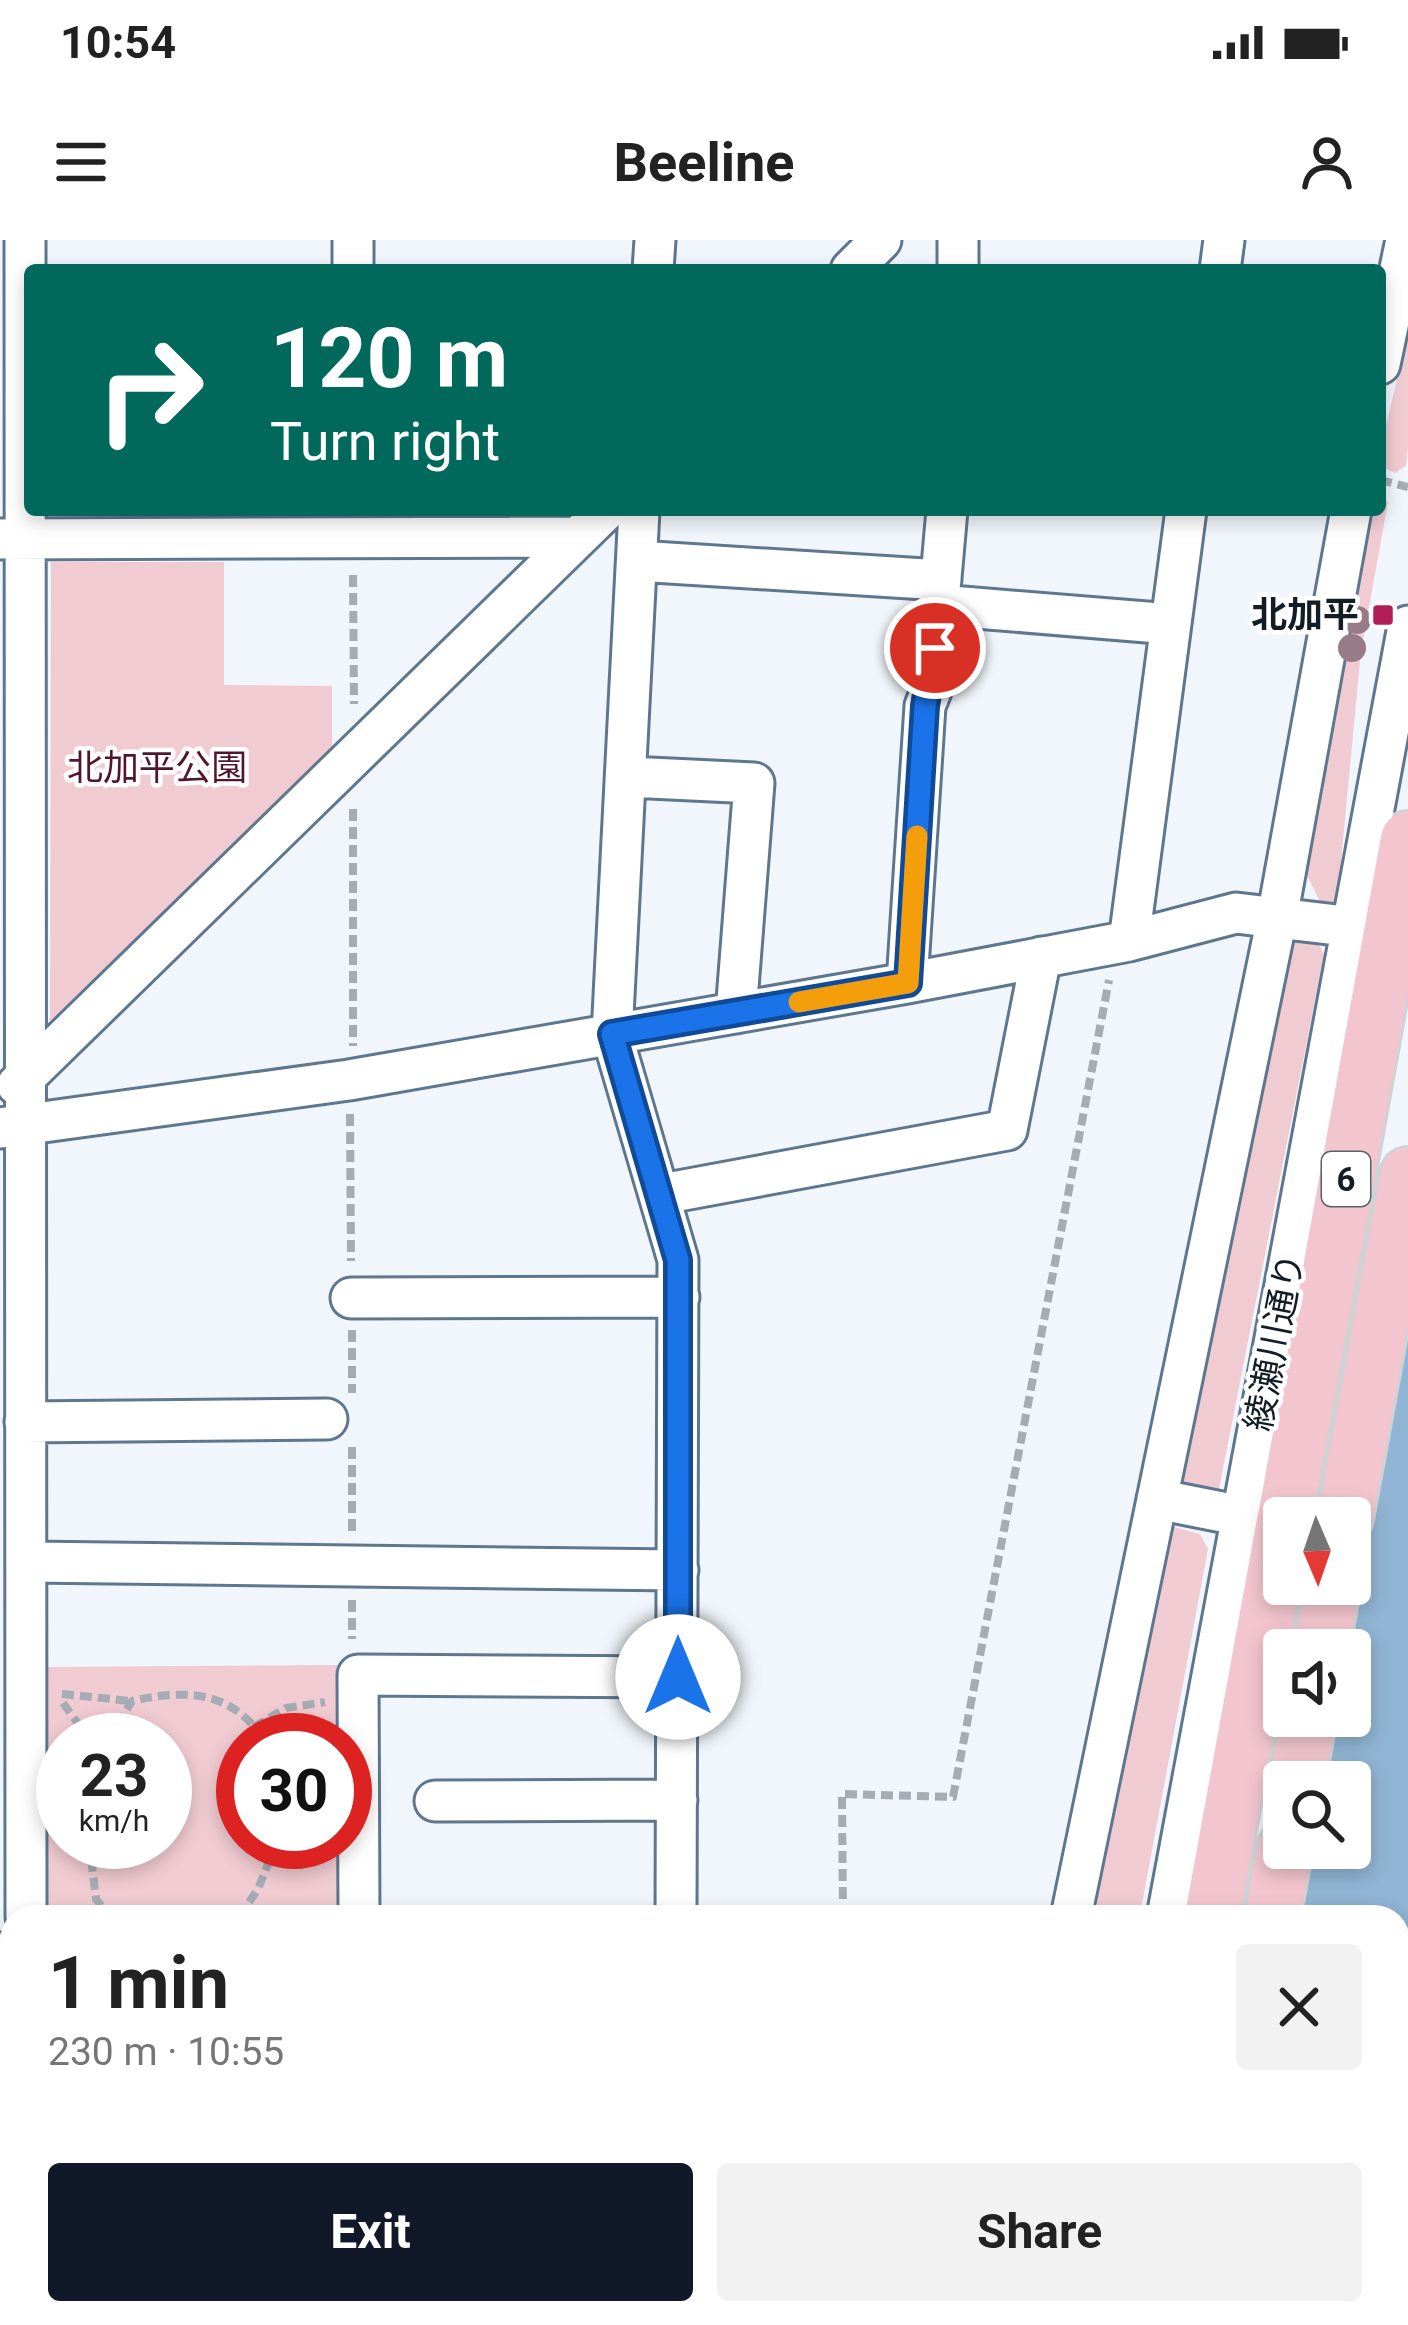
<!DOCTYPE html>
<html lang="en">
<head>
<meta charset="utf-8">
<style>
	body { margin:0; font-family:Roboto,"Noto Sans JP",sans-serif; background:#f2f2f2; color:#222; height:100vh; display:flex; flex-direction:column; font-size:45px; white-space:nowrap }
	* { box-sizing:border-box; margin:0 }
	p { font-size:39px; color:#767676 }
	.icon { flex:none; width:66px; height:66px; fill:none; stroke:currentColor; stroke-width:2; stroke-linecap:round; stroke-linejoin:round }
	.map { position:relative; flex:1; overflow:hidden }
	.sheet { position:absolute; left:0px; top:1665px; width:1410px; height:420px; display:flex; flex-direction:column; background:#fff; border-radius:36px 36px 0 0; box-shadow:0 6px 18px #0003 }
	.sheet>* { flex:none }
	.banner { position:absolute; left:24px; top:24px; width:1362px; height:252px; border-radius:12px; box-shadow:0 6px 18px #0003; background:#00695c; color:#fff; overflow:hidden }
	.needle { width:78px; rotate:178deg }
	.tools { position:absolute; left:1263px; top:1257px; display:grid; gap:24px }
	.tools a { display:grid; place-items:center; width:108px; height:108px; border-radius:12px; background:#fff; box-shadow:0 6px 18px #0003; font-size:60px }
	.speed { position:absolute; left:36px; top:1473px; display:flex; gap:24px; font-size:60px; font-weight:700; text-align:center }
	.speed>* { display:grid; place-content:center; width:156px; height:156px; border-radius:50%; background:#fff; box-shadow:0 6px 18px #0003; line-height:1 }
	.speed small { font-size:30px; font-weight:400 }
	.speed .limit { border:18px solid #d22; background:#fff; color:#111 }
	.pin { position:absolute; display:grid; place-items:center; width:102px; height:102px; color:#fff; margin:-51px; border:6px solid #fff; border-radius:50%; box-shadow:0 3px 12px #0007 }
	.me { position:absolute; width:132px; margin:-66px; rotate:0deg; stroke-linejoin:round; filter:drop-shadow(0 0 9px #0008) }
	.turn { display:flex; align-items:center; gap:42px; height:252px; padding:0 48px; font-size:54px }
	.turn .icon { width:156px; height:156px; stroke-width:2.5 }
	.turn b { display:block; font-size:84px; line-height:102px }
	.round { display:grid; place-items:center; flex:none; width:126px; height:126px; border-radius:12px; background:#f2f2f2 }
	.overview { display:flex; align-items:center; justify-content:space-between; height:204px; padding:0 48px }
	h1 { font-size:72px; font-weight:700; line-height:90px }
	.button { display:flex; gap:24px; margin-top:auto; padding:24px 48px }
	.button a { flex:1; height:138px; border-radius:12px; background:#111827; color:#fff; font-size:48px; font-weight:700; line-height:138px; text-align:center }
	.button a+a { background:#f2f2f2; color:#222 }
	.status { display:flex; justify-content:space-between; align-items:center; height:84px; padding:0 60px; background:#fff; direction:ltr }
	.status svg { height:33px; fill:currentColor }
	header { display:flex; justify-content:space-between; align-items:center; height:156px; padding:0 48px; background:#fff; font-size:54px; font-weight:700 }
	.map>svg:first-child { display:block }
	.green { fill:#f1cbd2; fill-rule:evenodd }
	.water { fill:#90b4d3 }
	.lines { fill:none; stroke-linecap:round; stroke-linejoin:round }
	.minor-casing { stroke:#5e778e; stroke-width:45 }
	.major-casing { stroke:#d0d2d4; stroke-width:54 }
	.highway-casing { stroke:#d0d2d4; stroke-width:60 }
	.path { stroke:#a5acb3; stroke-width:8; stroke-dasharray:12 6; stroke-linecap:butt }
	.minor { stroke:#fff; stroke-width:39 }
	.major { stroke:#f8dde2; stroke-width:48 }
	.highway { stroke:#f3c6cf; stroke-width:54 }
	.tree { fill:#997b88 }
	.route-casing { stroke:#114b97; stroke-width:30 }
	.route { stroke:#1a73e8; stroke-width:21 }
	.slow { stroke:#f59e0b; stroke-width:21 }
	.poi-dot { fill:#b02056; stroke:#fff; stroke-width:4.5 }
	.labels { text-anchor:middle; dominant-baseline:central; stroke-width:9; stroke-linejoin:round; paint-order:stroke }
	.shield { fill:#fff; stroke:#5a6167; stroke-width:3 }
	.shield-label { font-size:33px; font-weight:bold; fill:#131d26 }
	.poi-label { font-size:36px; font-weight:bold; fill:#131d26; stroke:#fff; text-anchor:end }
	.park-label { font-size:36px; fill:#511629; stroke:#fff }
	.street-label { font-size:36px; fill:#131d26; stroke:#fff }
</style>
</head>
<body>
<div class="status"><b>10:54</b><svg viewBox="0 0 49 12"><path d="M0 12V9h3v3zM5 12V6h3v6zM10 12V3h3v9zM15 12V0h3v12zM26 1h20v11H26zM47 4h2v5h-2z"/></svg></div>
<header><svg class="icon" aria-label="menu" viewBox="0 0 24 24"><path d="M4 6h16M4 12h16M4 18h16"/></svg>Beeline<svg class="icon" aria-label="person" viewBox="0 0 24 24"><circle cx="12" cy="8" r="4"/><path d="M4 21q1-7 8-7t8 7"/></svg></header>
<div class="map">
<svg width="1408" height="2085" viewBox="0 0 1408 2085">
	<rect width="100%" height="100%" fill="#f0f6fb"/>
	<!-- green -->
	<path class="green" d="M1408 93V208L1406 226 1395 233 1380 226V211Z
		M1380 250 1388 262 1361 411 1337 663 1324 669 1304 630 1366 270H1380Z
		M51 322H224V445L332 446V509L50 781Z
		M1292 699 1318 703 1324 714 1218 1254 1176 1243Z
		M1174 1287 1200 1294 1208 1309 1140 1675 1121 1677 1099 1669 1094 1655 1166 1289Z
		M339 1425 340 1500H243V1602H341L342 1677H42L46 1427ZM63 1500H165V1602H63Z"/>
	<!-- water -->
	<path class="water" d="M1408 1095V1804L1398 1857V1677H1299L1312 1608H1350V1542H1324L1336 1476H1350L1349 1410Z
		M1225 2073H1363L1361 2085H1222Z"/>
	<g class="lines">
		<!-- minor casing -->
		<g class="minor-casing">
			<path id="minor" d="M25 0 26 1677
				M353 0V30
				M653 30 655 0
				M851 30 881 0
				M958 30V0
				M1220 30 1224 0
				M1380 124 1406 0
				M639 270 612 795 678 1020 676 1677
				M1 299 577 297
				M637 321 941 340
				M939 365 1171 384
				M629 537 754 543 736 773
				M1129 701 1186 270
				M907 743 925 466 931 451 947 270
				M17 845 606 270
				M0 888 349 840 907 743 1129 701 1236 673 1354 687
				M662 954 1007 890 1041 717
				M351 1058 679 1057
				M25 1182 327 1179
				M1157 1259 1242 1276
				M28 1322 678 1330
				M435 1561 677 1560
				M359 1677 358 1435 678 1437
				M1071 1677 1277 678 1351 270
				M1167 1677 1408 386
				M0 1713H12
				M0 1789H12
				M28 2073V2085
				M432 2073V2085
				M684 2073V2085
				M999 2085 1001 2073
				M1093 2085 1095 2073"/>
		</g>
		<!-- major casing -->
		<g class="major-casing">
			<path id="major" d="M1397 2085 1408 2024"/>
		</g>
		<!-- highway casing -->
		<g class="highway-casing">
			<path id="highway" d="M1285 1278 1408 599
				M1345 1278 1408 935
				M1321 1410 1333 1344
				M1297 1542 1309 1476
				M1212 1677 1284 1281
				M1272 1677 1285 1608
				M1134 2085 1136 2073
				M1198 2085 1200 2073"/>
		</g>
		<!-- path -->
		<path class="path" d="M1380 240 1408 247
			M353 335 354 464
			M353 569V806
			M350 874 351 1021
			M352 1090V1153
			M352 1291V1204
			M352 1360V1399
			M62 1454 131 1461
			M63 1463 90 1500
			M254 1487 286 1468 325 1462
			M108 1500 132 1461C185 1449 232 1450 264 1500
			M89 1602 96 1659 110 1677
			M239 1677 258 1649 277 1602
			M843 1677 842 1554 953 1557 1109 740
			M357 2073V2085"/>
		<!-- minor -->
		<use href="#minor" class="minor"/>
		<!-- major -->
		<use href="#major" class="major"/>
		<!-- highway -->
		<use href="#highway" class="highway"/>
	</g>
	<!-- trees -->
	<g class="tree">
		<circle cx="1357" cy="380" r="14"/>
		<circle cx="1352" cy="408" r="14"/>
	</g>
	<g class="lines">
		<!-- route casing -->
		<g class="route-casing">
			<path id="route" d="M678 1437V1020L612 794 908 743 925 466 935 408"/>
		</g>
		<!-- route -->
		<use href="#route" class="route"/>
		<!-- slow -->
		<path class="slow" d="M799 762 908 743 917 596"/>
	</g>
	<!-- markers -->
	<rect class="poi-dot" x="1371" y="363" width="24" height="24" rx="6"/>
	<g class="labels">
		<!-- shield labels -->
		<rect class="shield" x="1322" y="912" width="48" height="54" rx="9"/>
		<g class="shield-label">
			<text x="1346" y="939">6</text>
		</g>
		<!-- poi labels -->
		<g class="poi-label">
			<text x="1359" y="375">北加平</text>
		</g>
		<!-- park labels -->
		<g class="park-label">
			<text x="157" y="528">北加平公園</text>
		</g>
		<!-- street labels -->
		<g class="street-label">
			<text transform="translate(1275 1102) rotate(-79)">綾瀬川通り</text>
		</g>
	</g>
</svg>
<div class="tools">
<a><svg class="needle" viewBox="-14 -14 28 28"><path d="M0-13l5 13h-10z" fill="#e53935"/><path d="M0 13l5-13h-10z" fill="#767676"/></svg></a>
<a><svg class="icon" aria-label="sound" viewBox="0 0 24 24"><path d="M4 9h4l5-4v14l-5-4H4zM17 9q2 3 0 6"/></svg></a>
<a><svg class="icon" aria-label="search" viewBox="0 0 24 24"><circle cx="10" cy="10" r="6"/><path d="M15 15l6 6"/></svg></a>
</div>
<div class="speed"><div>23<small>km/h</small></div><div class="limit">30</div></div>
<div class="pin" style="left:935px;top:408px;background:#d93025"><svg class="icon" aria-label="arrive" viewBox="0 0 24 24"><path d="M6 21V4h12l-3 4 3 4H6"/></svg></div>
<svg class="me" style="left:678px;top:1437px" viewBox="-20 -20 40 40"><circle r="19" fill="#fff"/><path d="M0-13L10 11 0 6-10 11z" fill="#1a73e8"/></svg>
<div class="banner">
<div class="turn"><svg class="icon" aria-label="right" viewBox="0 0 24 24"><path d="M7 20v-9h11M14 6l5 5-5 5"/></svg><div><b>120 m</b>Turn right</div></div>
</div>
<section class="sheet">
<div class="overview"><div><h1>1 min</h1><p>230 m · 10:55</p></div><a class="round"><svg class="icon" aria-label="close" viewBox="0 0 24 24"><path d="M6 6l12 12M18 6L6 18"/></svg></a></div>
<div class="button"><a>Exit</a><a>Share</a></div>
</section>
</div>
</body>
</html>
